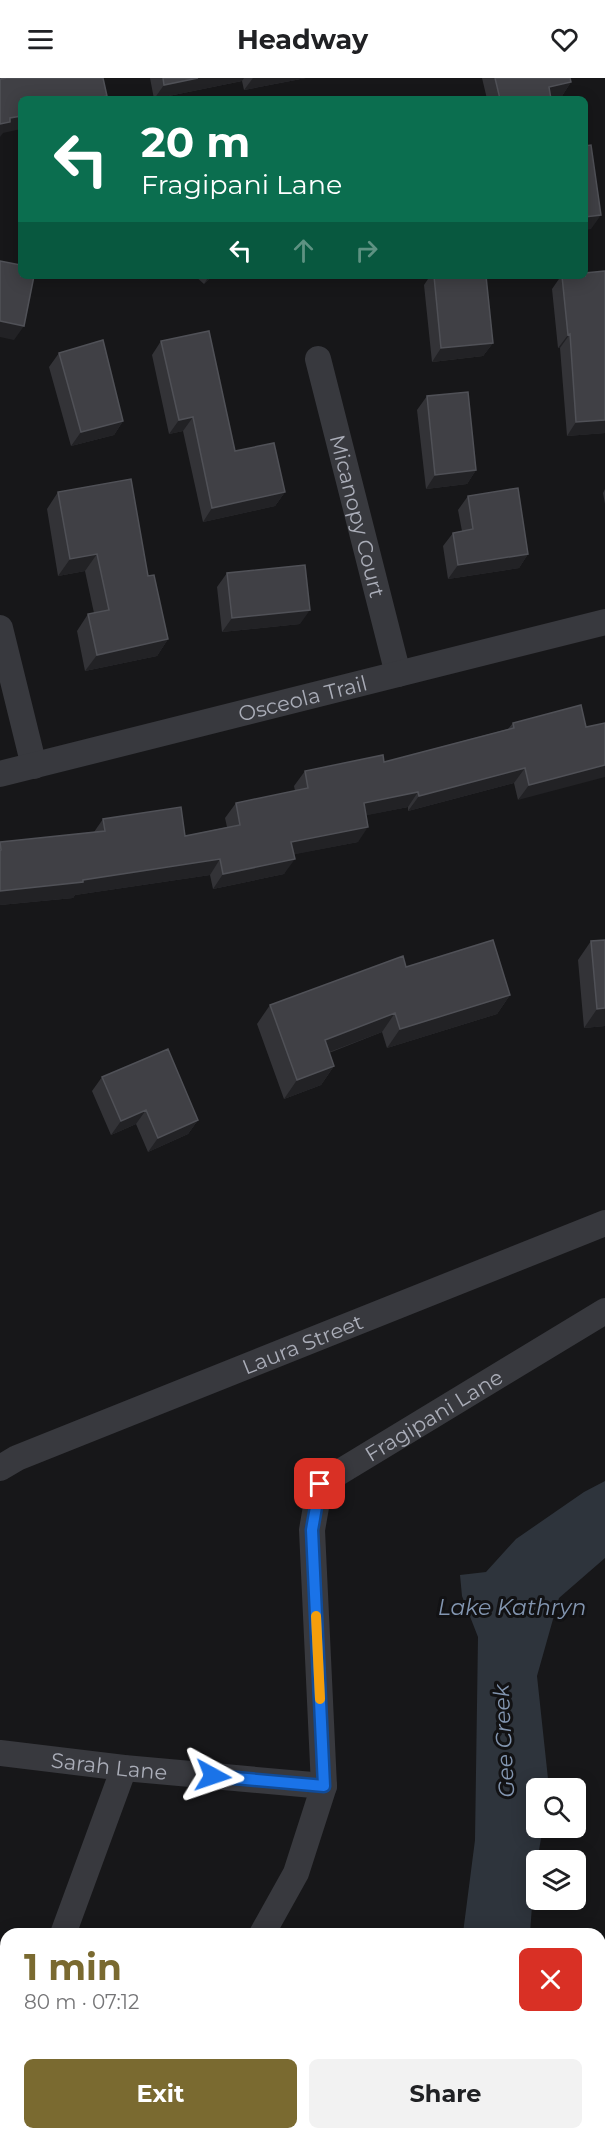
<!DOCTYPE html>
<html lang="en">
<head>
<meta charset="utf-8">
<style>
	body { margin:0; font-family:Montserrat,sans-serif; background:#f2f2f2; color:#202124; height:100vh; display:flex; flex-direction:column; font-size:22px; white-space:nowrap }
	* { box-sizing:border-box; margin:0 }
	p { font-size:20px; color:#757577 }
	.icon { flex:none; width:33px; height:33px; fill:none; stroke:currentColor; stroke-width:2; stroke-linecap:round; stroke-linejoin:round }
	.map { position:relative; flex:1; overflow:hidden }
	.panel { position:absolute; left:0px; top:1850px; width:606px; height:212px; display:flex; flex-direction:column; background:#fff; border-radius:18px 18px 0 0; box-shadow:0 3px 15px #0003 }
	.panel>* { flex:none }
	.guide { position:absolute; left:18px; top:18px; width:570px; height:183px; border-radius:9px; box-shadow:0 3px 15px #0003; background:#0b6e4f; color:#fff; overflow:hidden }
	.tools { position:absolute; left:526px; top:1700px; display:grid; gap:12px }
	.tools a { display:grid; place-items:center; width:60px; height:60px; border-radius:9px; background:#fff; box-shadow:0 3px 15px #0003; font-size:30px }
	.pin { position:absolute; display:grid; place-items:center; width:51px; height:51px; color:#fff; margin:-26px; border-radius:12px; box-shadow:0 3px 9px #0006 }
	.me { position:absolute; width:66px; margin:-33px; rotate:95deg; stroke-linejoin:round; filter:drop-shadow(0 0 4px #0008) }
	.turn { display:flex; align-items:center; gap:21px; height:126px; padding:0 24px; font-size:27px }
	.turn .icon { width:78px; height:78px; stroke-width:2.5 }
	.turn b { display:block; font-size:42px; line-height:51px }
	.lanes { display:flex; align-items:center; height:57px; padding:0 24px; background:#0003; justify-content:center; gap:30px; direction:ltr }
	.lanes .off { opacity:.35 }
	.round { display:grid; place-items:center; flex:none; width:63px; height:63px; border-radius:9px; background:#f2f2f2 }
	.headline { display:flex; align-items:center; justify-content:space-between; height:102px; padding:0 24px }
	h1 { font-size:36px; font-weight:700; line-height:45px; color:#7a6a30 }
	.button { display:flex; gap:12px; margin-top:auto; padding:12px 24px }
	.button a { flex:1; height:69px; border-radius:9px; background:#7a6a30; color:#fff; font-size:24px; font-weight:700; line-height:69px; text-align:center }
	.button a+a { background:#f2f2f2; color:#202124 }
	header { display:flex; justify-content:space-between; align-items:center; height:78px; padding:0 24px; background:#fff; font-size:27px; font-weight:700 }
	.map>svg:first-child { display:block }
	.water { fill:#2e343c }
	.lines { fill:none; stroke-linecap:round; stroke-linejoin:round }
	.street { stroke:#38393e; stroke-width:26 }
	.wall { fill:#333337 }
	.shaded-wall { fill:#222225 }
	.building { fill:#404045; stroke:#505157; stroke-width:1.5 }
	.route-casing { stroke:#114b97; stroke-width:15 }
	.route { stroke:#1a73e8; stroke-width:10 }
	.slow { stroke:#f59e0b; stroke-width:10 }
	.labels { text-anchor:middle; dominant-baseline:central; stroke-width:6; stroke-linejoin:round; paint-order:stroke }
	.street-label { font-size:21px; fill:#aaadb8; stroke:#121214 }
	.water-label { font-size:22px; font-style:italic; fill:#8396b1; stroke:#121214 }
</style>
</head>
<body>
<header><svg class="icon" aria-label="menu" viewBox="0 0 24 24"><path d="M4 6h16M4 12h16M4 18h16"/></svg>Headway<svg class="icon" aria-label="heart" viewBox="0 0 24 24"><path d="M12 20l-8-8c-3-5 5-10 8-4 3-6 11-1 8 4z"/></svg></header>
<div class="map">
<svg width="605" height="2060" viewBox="0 0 605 2060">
	<rect width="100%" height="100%" fill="#171719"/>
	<!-- water -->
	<path class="water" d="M605 1403V1480L559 1520 537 1598 549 1710H537V1749H543L534 1801 530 1855H463L475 1762 478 1559 462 1518 460 1497 486 1494 516 1461 584 1414Z
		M343 2055H557L560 2060H340Z"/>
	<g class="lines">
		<!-- street -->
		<g class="street">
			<path id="s1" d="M318 281 398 596"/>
			<path d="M0 550 34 688"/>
			<path id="s2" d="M0 696 605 544"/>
			<path id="s3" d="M0 1390 17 1380 605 1145"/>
			<path id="s4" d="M0 1675 124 1690 324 1708"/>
			<path d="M63 1856 124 1690"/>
			<path id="s5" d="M262 1856 296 1795 324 1708 312 1452 320 1406 605 1233"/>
			<path d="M0 1988 6 1975"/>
			<path d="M157 2060 159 2055"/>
		</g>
	</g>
	<!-- wall -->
	<path class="wall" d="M150 0H306L244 12 242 3 154 21Z
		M482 0H570L571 4 562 18 551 21H487Z
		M605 193V355L567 358 560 270H558L552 211 561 198H585Z
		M195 198H212L204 206Z
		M430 198H486L493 265 483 278 432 284 424 207Z
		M161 263 235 373 285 414 275 428 203 444 183 353 169 356 152 277Z
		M59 275 123 343 114 357 71 368 49 289Z
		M427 318 476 392 467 406 426 411 417 332Z
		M605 411V426L603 415Z
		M58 414 148 498 168 561 157 578 85 593 77 553 88 536 94 535 85 493 58 498 47 431Z
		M468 418 528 476 519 490 448 501 443 468 453 455 462 453 458 432Z
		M227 495 300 546 222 554 217 509Z
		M513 645 586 649 518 722 514 705 408 733V729L366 737 358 764 294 776 284 796 213 811 210 797 75 817 73 820 0 827V764L94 754 103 741 185 758 227 749 225 740 236 725 295 713 294 708 305 693 384 684 508 651Z
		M605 859V948L584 950 578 882 591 863 605 862Z
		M406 889 510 917 497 936 387 970 382 954 329 975 334 988 321 1007 284 1021 257 946 270 927Z
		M102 999 198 1042 188 1056 148 1074 136 1046 111 1057 92 1013Z"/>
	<!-- shaded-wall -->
	<path class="shaded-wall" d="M198 0H244L242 3 154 21 164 7Z
		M253 0H306L244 12Z
		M571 4 562 18 548 21 549 9Z
		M107 18 104 21H93Z
		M21 38V51L3 55 0 59V46L10 40Z
		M601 137 591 151 585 152V139Z
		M209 198H212L204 206Z
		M0 243 24 248 14 262 0 259Z
		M570 256 560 270H558L568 257Z
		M493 265 483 278 432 284 441 270Z
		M193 339 183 353 169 356 179 342Z
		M605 342V355L567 358 576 344Z
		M123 343 114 357 71 368 81 354Z
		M476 392 467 406 426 411 435 397Z
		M285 414 275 428 203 444 212 430Z
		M97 476 85 493 58 498 70 481Z
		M528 476 519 490 448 501 458 487Z
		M310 532 300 546 222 554 232 540Z
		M168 561 157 578 85 593 97 577Z
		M605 687V699L518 722 529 707Z
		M525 690 514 705 408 733 419 718Z
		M418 714 408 729 353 740 364 725Z
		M368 749 358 764 281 779 291 764Z
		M220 781 210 797 75 817 73 820 0 827V813Z
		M295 781 284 796 213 811 223 796Z
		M510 917 497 936 387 970 400 951Z
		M605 930V948L584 950 597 931Z
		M395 935 382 954 311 981 325 962Z
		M334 988 321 1007 284 1021 297 1002Z
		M146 1032 136 1046 111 1057 121 1043Z
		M198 1042 188 1056 148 1074 158 1060Z"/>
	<!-- building -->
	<path class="building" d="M7 0H103L107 18 93 21H21V38L10 40V44L0 46V1Z
		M163 0H198L164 7Z
		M495 0H570L571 4 549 9 551 21H500Z
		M591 67 601 137 585 139V68Z
		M0 183 21 187V198H34L24 248 0 243Z
		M605 193V342L576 344 570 256 568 257 562 198H585V195Z
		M434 198H486L493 265 441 270Z
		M209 253 235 373 274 365 285 414 212 430 193 339 179 342 161 263Z
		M103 262 123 343 81 354 59 275Z
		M468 314 476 392 435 397 427 318Z
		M131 401 148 498 154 497 168 561 97 577 88 536 109 532 97 476 70 481 58 414Z
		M518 410 528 476 458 487 453 455 473 451 468 418Z
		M305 487 310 532 232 540 227 495Z
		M581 627 586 649 605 645V687L529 707 525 690 419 718 418 714 364 725 368 749 291 764 295 781 223 796 220 781 83 802V804L0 813V773L1 772 0 764 105 753 103 741 181 729 185 758 240 747 236 725 308 710 305 693 383 677 384 684 514 650 513 645Z
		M493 862 510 917 400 951 395 935 325 962 334 988 297 1002 270 927 403 878 406 889Z
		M605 862V930L597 931 591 863Z
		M168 971 198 1042 158 1060 146 1032 121 1043 102 999Z"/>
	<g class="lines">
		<!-- route casing -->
		<g class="route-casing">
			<path id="route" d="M213 1698 324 1708 312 1452 320 1406"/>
		</g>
		<!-- route -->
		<use href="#route" class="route"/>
		<!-- slow -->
		<path class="slow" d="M316 1538 320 1621"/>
	</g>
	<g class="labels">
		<!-- street labels -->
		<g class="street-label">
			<text stroke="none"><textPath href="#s1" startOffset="162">Micanopy Court</textPath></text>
			<text stroke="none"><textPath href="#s2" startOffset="312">Osceola Trail</textPath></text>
			<text stroke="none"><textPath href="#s3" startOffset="327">Laura Street</textPath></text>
			<text stroke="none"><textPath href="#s5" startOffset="597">Fragipani Lane</textPath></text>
			<text stroke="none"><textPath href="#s4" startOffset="110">Sarah Lane</textPath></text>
		</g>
		<!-- water labels -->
		<g class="water-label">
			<text x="512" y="1529">Lake Kathryn</text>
			<text transform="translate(504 1663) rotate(-93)">Gee Creek</text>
		</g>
	</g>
</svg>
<div class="tools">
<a><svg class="icon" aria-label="search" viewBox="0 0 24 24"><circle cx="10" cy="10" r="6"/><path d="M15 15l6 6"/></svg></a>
<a><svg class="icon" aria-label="layers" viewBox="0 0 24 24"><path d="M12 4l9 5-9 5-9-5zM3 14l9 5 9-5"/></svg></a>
</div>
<div class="pin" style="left:320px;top:1406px;background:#d93025"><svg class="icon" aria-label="arrive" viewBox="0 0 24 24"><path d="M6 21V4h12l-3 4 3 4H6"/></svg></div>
<svg class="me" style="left:213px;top:1698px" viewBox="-20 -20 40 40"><path d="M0-17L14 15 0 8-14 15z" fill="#1a73e8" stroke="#fff" stroke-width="4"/></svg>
<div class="guide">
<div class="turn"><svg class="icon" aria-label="left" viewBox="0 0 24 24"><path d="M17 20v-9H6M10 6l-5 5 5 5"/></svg><div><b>20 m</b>Fragipani Lane</div></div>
<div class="lanes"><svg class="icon" aria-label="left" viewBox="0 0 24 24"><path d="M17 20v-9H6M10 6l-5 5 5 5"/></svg><svg class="icon off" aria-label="ahead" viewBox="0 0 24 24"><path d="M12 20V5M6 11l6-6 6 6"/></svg><svg class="icon off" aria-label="right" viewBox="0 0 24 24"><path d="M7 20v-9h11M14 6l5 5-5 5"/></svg></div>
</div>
<section class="panel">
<div class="headline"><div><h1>1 min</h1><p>80 m · 07:12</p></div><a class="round" style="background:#d93025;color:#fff"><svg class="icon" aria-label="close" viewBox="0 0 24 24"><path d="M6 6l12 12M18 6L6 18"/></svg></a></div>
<div class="button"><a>Exit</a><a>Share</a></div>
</section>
</div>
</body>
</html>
